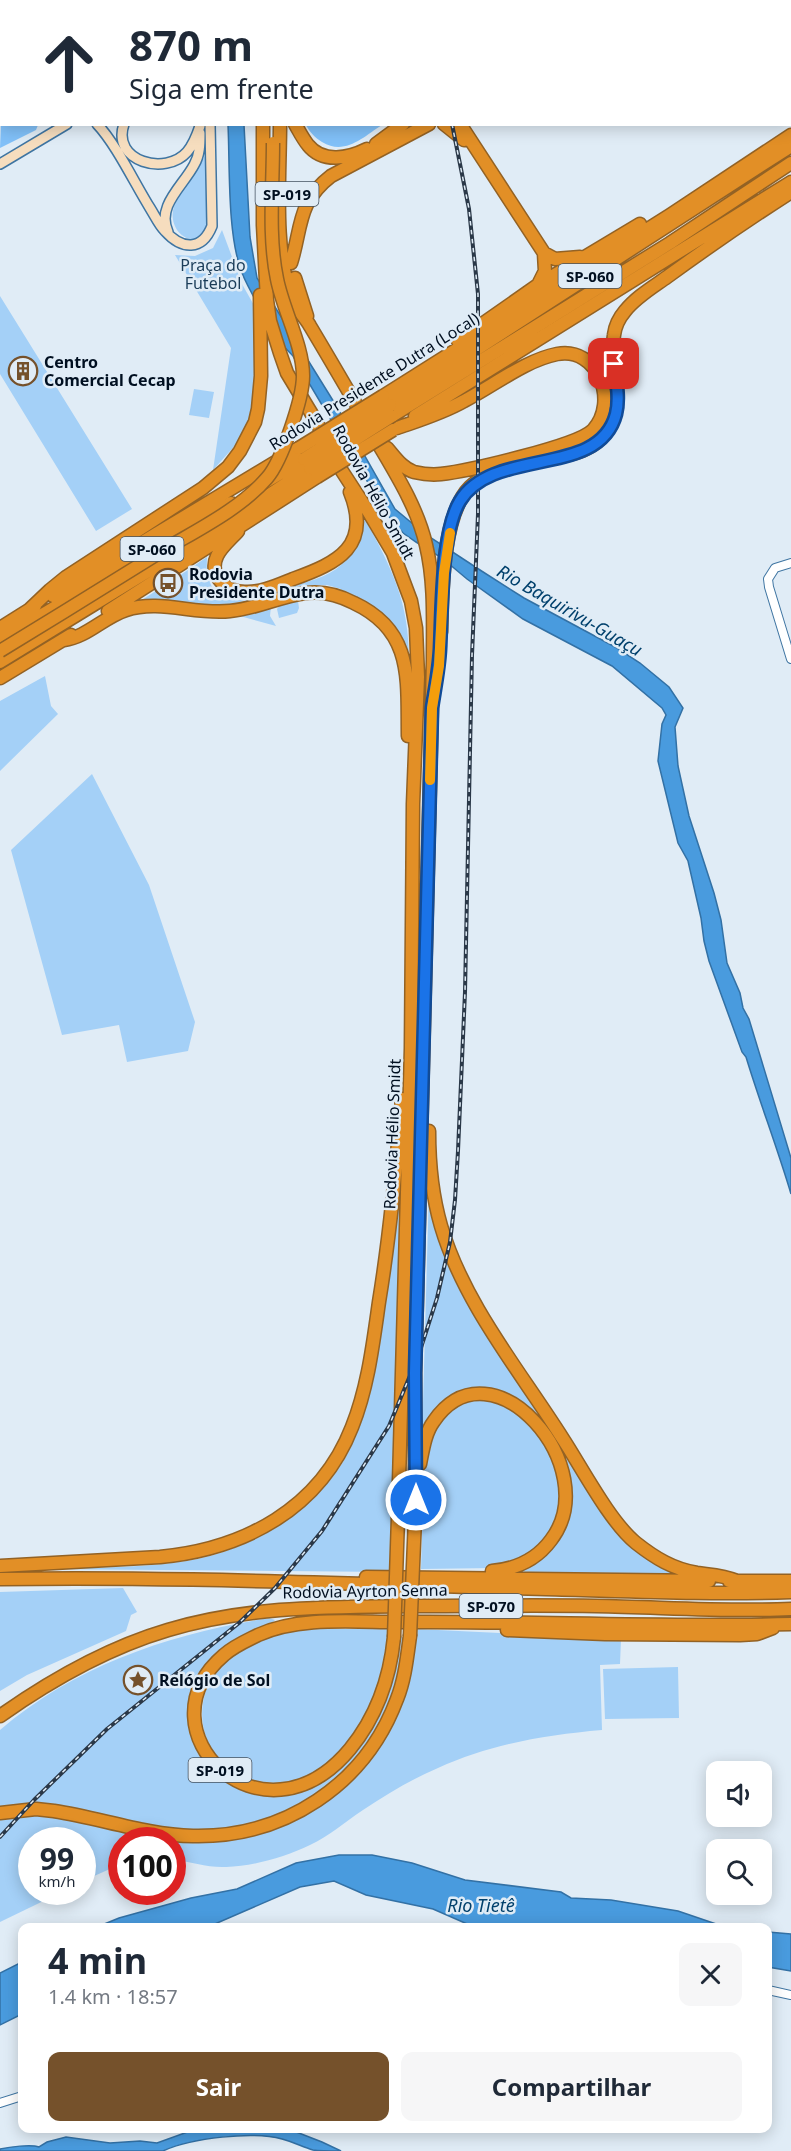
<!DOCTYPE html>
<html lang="pt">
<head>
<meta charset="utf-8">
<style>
	body { margin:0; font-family:"Noto Sans",sans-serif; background:#f6f6f7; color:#1f2937; height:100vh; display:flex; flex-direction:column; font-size:22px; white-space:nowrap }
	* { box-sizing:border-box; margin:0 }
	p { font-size:20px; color:#747a83 }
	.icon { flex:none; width:33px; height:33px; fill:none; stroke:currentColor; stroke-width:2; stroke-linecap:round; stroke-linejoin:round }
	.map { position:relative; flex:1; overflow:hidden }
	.side { position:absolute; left:18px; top:1923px; width:754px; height:210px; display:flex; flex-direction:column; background:#fff; border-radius:12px; box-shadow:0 3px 15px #0003 }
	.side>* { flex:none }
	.banner { position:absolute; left:0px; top:0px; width:792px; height:126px; box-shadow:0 3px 15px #0003; background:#fff; color:#1f2937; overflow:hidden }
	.fabs { position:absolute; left:706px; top:1761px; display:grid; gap:12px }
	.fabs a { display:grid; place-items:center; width:66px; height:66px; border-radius:12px; background:#fff; box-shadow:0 3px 15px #0003; font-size:30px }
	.speed { position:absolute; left:18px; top:1827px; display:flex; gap:12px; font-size:30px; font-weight:700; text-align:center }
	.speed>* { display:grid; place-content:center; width:78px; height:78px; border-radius:50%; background:#fff; box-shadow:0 3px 15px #0003; line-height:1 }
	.speed small { font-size:15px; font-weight:400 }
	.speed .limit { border:9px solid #d22; background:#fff; color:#111 }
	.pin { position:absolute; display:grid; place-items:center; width:51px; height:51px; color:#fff; margin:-26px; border-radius:12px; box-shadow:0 3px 9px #0006 }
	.me { position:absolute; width:66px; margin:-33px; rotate:0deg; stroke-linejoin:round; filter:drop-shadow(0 0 4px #0008) }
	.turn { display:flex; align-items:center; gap:21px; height:126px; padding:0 30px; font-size:27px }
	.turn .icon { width:78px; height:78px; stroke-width:2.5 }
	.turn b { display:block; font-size:42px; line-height:51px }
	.round { display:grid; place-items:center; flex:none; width:63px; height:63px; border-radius:12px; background:#f6f6f7 }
	.overview { display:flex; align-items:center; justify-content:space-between; height:102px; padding:0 30px }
	h1 { font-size:36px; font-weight:700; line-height:45px }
	.button { display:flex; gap:12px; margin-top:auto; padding:12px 30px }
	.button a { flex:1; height:69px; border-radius:12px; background:#75512b; color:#fff; font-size:24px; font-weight:700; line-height:69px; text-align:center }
	.button a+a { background:#f6f6f7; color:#1f2937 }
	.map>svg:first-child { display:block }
	.green { fill:#a4d0f7 }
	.forest { fill:#81c0f8 }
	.water { fill:#499bde; stroke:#3371a5; stroke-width:1.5 }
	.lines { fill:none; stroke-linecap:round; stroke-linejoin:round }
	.tertiary-casing { stroke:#3f75a2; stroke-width:10 }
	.secondary-casing { stroke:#3f75a2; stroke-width:12 }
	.motorway-casing { stroke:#936224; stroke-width:15 }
	.tertiary { stroke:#fff; stroke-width:8 }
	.secondary { stroke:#f6ddbe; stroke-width:9 }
	.motorway { stroke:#e28f26; stroke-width:12 }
	.rail-casing { stroke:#2a3848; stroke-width:4 }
	.rail { stroke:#e0ecf6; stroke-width:1.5; stroke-dasharray:4.5; stroke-linecap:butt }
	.motorway-bridge-casing { stroke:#936224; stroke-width:15; stroke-linecap:butt }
	.motorway-bridge { stroke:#e28f26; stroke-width:12 }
	.route-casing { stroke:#114b97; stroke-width:15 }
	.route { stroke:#1a73e8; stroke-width:10 }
	.slow { stroke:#f59e0b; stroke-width:10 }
	.labels { text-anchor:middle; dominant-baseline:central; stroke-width:5; stroke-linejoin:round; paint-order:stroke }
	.shield { fill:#e0ecf6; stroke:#435160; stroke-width:1.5 }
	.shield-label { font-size:15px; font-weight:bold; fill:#000f20 }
	.park-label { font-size:16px; fill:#1a3c58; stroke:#e0ecf6 }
	.poi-label { font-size:16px; font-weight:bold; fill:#000f20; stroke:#e0ecf6; text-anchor:start }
	.street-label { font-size:16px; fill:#000f20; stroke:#e0ecf6 }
	.water-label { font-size:18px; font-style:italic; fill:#00406c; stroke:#e0ecf6 }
</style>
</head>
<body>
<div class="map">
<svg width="791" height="2151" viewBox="0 0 791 2151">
	<rect width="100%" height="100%" fill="#e0ecf6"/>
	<!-- green -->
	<path class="green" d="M207 150 210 207 207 230 194 240C177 238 168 220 175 204 185 185 200 170 207 150Z
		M222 230 242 284 255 307 257 388 251 415 240 440 213 470 231 348 175 255 195 256 213 248Z
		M0 296 132 509 96 531 0 374Z
		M194 389 214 392 209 418 189 415Z
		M363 515C393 571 410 602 409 667L388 620 368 604 338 593 341 589 327 585 307 586V588L230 608 137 603 159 589 163 594 182 582 179 576 207 557C207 563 206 570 208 576 217 616 261 596 286 588 305 582 327 578 341 565 356 552 361 534 363 515Z
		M298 601 299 608 297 613 279 618 277 609 280 605Z
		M271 606 270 616 276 626 240 616Z
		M45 676 51 706 58 714 0 771V701Z
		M92 774 149 885 195 1022 188 1051 127 1062 119 1025 62 1035 11 850Z
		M429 1187 446 1247 608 1514 681 1575 508 1573 550 1551 560 1538 567 1524 570 1509V1485L560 1449 550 1433 538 1418 470 1393 422 1439Z
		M400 1191 403 1244 390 1572 35 1569C85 1567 137 1569 186 1561 247 1551 310 1516 343 1462 367 1421 375 1373 382 1327 389 1282 394 1236 400 1191Z
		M481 1399 496 1402 525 1416 558 1465 560 1517 536 1552 495 1568 421 1569 424 1471 426 1449 435 1425 461 1403Z
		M123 1588 137 1612 131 1615 126 1631 27 1675 0 1691V1592Z
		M269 1618 275 1620 268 1627 223 1650 192 1710 223 1778 246 1789 289 1793 303 1789 322 1780 363 1739 398 1637H406L396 1691 382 1723 355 1763 298 1809 240 1828 192 1832 0 1809V1730C77 1664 171 1634 269 1618Z
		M313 1629H388C386 1675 370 1726 334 1757 328 1761 323 1767 317 1771 299 1783 280 1785 260 1782 200 1771 182 1698 228 1659 252 1640 284 1631 313 1629Z
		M417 1629 621 1639 620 1664 600 1665 602 1730C545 1735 491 1744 438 1768 412 1779 387 1794 363 1810 345 1822 329 1836 310 1845 285 1857 254 1866 226 1867 209 1868 190 1862 173 1859L172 1840H122L121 1864 83 1881 82 1840H32V1892H62L0 1922V1818L36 1815 54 1816 132 1832 265 1831 302 1817 325 1803 344 1787 362 1769 390 1728 402 1703Z
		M678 1667 679 1718 605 1719 603 1669Z"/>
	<!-- forest -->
	<path class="forest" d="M1 123 38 125 36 130 0 148Z
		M306 125H382C363 137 345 156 322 142 315 138 309 131 306 125Z"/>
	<!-- water -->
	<path class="water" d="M228 125H244L250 237 257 278 337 407 395 509 425 534 480 570 524 598 617 648 640 663 669 687 683 708 675 727 678 766 689 816 714 893 721 920 727 963 740 993 743 1008 749 1019 791 1158V1194C777 1147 760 1103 746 1057L742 1052 709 961 704 941 701 918 688 861 678 843 658 761 662 724 666 715 662 708 612 666 523 619 467 579 442 558 416 542 403 533 386 513 293 356C281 345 274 332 266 318 257 303 248 288 242 273 227 235 230 166 228 125Z
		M339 1855H372L412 1863 465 1880 561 1892 571 1898 611 1900 678 1911 725 1927H474L433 1909 366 1895 334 1881 300 1887 208 1927H97L119 1918 191 1898 237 1889 296 1863Z
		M768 1932 791 1934V1971L768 1967Z
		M22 1962V2014L0 2025V1973Z
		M286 2128 322 2142 341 2151C332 2151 321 2151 313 2150 303 2147 293 2142 282 2139 253 2131 191 2138 163 2151H0V2149C9 2147 31 2144 39 2147L47 2142 66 2137 110 2143 140 2141 157 2143 193 2130 202 2129Z"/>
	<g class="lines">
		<!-- tertiary casing -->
		<g class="tertiary-casing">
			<path id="tertiary" d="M48 0 49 2
				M77 0 80 2
				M791 563 775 568 768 579 769 587 791 659
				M768 1990 791 1995
				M0 2103 22 2096"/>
		</g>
		<!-- secondary casing -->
		<g class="secondary-casing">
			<path id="secondary" d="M195 0V2
				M208 0V2
				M160 2 162 0
				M180 2 181 0
				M475 2 476 0
				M0 116 2 115
				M97 124C116 144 135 184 150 208 155 216 159 225 165 231 182 250 202 251 212 226L210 124
				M124 124C111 162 166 176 187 152 194 144 197 135 200 126
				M0 164 67 124
				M168 232C156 206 183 186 194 165 200 155 200 144 200 133"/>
		</g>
		<!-- motorway casing -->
		<g class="motorway-casing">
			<path id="motorway" d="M279 0V2
				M345 0 347 2
				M355 0 357 2
				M264 2V0
				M290 2 292 0
				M459 2 463 0
				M263 124V225L267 300 270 321 280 353 287 373 316 421 340 468 368 511 393 553 411 601 416 628 418 677 413 804 411 1048 398 1517
				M280 124C280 177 273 250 292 299 296 309 305 317 310 326 328 356 346 387 364 418
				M295 124C299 131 303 139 308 145 323 164 349 158 367 149
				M444 124 464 140
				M460 124 544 253 545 271 538 285
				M376 144 403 124
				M544 253 555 259 580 257
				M291 263C302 228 297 202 331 176L429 124
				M295 278 307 316
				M458 341 538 285 640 224
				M383 396 670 215 791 135
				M390 405 791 146
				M392 416 670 243 791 163
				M415 416 791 182
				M372 433C392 468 417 505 426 545 435 582 433 622 433 660L415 1373V1519
				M387 448C395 457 402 468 414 472 423 474 432 475 441 474 468 471 577 446 593 430 619 402 598 346 557 354 526 360 493 386 464 401 443 413 420 420 397 428
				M262 484 304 459
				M238 531C231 539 221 547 217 556 208 575 226 592 245 592 261 593 278 585 293 579 338 563 372 546 350 492
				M53 596 299 448
				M30 609 50 590 66 577 203 488 228 467 240 451 255 422 258 409 261 376 260 295
				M108 611 317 477
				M0 628 35 606
				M441 632C442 594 442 514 470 487 488 469 530 462 555 458 575 454 593 450 606 433 629 403 608 368 614 335 615 327 619 318 625 311 636 297 653 287 667 277 708 247 749 219 791 192
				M0 640 231 503
				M64 640C87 637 104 617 126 610 160 599 195 615 230 611 256 609 280 596 306 593 322 591 339 595 354 603 414 631 407 680 408 736
				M0 662 225 524 310 468
				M0 678 71 635
				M429 1131C429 1163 432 1195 441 1226 464 1304 520 1371 563 1439 582 1468 610 1522 636 1543 655 1558 673 1569 697 1573 712 1575 723 1575 737 1581
				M420 1464C423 1449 425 1433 434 1421 492 1337 606 1468 551 1540 537 1559 516 1569 492 1571
				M0 1566 160 1557C244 1549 320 1509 352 1427 368 1387 373 1344 379 1302 390 1235 396 1167 402 1099
				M366 1577 709 1581
				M0 1579C182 1576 364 1585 546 1589 627 1591 709 1595 791 1592
				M729 1581H791
				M507 1630 605 1634 740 1635 757 1634 773 1628
				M394 1637C390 1678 377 1716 350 1749 262 1855 136 1730 224 1655 234 1646 246 1641 258 1635 302 1615 361 1623 408 1622 536 1621 663 1628 791 1624
				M0 1716C51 1680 107 1648 168 1630 248 1606 329 1607 411 1606 473 1606 535 1605 596 1606 661 1607 726 1612 791 1609
				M0 1813 36 1809 54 1811C100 1818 146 1835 193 1836 284 1838 365 1785 397 1699 405 1679 407 1657 410 1636"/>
		</g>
		<!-- tertiary -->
		<use href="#tertiary" class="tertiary"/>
		<!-- secondary -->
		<use href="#secondary" class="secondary"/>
		<!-- motorway -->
		<use href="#motorway" class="motorway"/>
		<!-- rail casing -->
		<g class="rail-casing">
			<path id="rail" d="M398 0 399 2
				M0 1837 34 1800 107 1729 239 1623 275 1588 322 1531 389 1426 419 1354 437 1298 450 1242 455 1200 458 1151 465 992 472 655 478 514V294L469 209 452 124"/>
		</g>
		<!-- rail -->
		<use href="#rail" class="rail"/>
		<!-- motorway-bridge casing -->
		<g class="motorway-bridge-casing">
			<path id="motorway-bridge" d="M299 448 383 396
				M304 459 390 405
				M310 468 392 416
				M317 477 393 430
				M0 651C56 617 111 583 167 548 201 528 241 508 267 478 282 461 303 398 303 376 303 345 283 310 277 279 268 236 273 188 273 143
				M410 1636 415 1519
				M394 1637 398 1517"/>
		</g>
		<!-- motorway-bridge -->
		<use href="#motorway-bridge" class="motorway-bridge"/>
	</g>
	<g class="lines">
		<!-- route casing -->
		<g class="route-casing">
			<path id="route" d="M416 1500 415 1373 432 708C435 688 439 669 440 649 442 610 441 532 460 501 494 446 599 479 616 414 620 398 616 380 614 364"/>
		</g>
		<!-- route -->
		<use href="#route" class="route"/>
		<!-- slow -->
		<path class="slow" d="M430 780 432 708 439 666 444 573 450 533"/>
	</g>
	<!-- icons -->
	<defs>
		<g id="building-ring" transform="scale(1.5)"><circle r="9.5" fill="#e0ecf6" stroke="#75512b" stroke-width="1.5"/><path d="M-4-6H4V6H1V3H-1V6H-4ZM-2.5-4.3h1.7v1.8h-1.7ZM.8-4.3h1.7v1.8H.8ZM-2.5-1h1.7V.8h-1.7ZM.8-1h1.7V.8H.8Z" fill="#75512b"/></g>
		<g id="bus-ring" transform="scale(1.5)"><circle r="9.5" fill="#e0ecf6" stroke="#75512b" stroke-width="1.5"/><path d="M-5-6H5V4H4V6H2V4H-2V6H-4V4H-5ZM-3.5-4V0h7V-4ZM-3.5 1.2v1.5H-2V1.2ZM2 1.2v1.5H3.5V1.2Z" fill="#75512b"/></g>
		<g id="sight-ring" transform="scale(1.5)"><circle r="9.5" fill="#e0ecf6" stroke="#75512b" stroke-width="1.5"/><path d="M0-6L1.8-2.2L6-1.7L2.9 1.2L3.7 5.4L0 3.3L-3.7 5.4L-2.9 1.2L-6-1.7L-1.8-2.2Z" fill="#75512b"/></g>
	</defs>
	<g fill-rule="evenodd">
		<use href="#building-ring" x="23" y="371"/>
		<use href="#bus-ring" x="168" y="583"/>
		<use href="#sight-ring" x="138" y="1680"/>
	</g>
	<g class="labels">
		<!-- shield labels -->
		<g class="shield">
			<rect x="255.5" y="182" width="63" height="24" rx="4.5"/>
			<rect x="558.5" y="264" width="63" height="24" rx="4.5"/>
			<rect x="120.5" y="537" width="63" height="24" rx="4.5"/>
			<rect x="459.5" y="1594" width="63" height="24" rx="4.5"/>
			<rect x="188.5" y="1758" width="63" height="24" rx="4.5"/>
		</g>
		<g class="shield-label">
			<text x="287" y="194">SP-019</text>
			<text x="590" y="276">SP-060</text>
			<text x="152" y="549">SP-060</text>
			<text x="491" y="1606">SP-070</text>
			<text x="220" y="1770">SP-019</text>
		</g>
		<!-- park labels -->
		<g class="park-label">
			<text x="213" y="265">Praça do<tspan x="213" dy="18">Futebol</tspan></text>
		</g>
		<!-- poi labels -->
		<g class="poi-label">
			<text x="44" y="362">Centro<tspan x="44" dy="18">Comercial Cecap</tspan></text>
			<text x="189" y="574">Rodovia<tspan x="189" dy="18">Presidente Dutra</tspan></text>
			<text x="159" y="1680">Relógio de Sol</text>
		</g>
		<!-- street labels -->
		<g class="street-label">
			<text transform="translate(374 381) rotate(-32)">Rodovia Presidente Dutra (Local)</text>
			<text transform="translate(374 492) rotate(61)">Rodovia Hélio Smidt</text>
			<text transform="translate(392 1134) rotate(-88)">Rodovia Hélio Smidt</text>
			<text transform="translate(365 1591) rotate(-1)">Rodovia Ayrton Senna</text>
		</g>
		<!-- water labels -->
		<g class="water-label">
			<text transform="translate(570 610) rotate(30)">Rio Baquirivu-Guaçu</text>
			<text x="481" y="1905">Rio Tietê</text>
		</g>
	</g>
</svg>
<div class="fabs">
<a><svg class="icon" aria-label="sound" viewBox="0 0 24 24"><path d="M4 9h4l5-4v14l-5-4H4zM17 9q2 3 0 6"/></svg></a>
<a><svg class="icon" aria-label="search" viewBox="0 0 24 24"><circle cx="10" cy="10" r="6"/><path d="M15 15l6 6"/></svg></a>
</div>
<div class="speed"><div>99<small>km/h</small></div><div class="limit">100</div></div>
<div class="pin" style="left:614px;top:364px;background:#d93025"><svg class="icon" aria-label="arrive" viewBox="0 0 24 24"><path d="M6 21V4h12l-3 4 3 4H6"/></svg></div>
<svg class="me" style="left:416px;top:1500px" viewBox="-20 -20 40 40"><circle r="17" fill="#1a73e8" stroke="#fff" stroke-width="3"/><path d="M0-11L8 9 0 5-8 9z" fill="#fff"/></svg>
<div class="banner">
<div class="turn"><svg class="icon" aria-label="ahead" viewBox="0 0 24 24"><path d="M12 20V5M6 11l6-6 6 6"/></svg><div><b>870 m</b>Siga em frente</div></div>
</div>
<section class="side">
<div class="overview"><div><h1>4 min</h1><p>1.4 km · 18:57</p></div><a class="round"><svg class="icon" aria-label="close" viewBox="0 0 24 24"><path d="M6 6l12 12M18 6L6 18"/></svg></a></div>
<div class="button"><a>Sair</a><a>Compartilhar</a></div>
</section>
</div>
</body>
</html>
